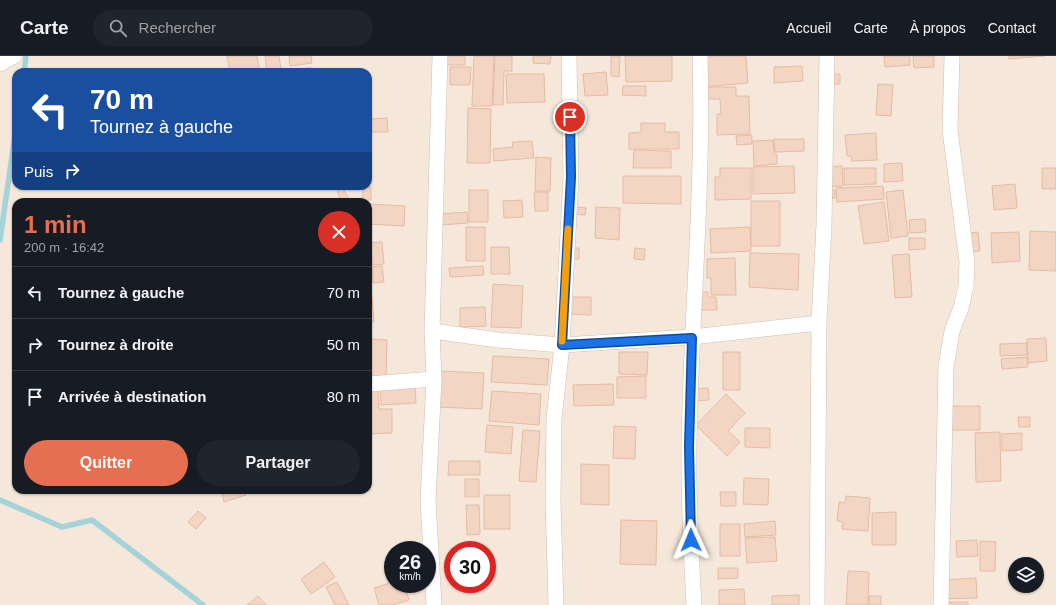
<!DOCTYPE html>
<html lang="fr">
<head>
<meta charset="utf-8">
<style>
	body { margin:0; font-family:Arial,sans-serif; background:#20242c; color:#f1f3f6; height:100vh; display:flex; flex-direction:column; font-size:15px; white-space:nowrap }
	* { box-sizing:border-box; margin:0 }
	p { font-size:13px; color:#9ea1a6 }
	.icon { flex:none; width:22px; height:22px; fill:none; stroke:currentColor; stroke-width:2; stroke-linecap:round; stroke-linejoin:round }
	.map { position:relative; flex:1; overflow:hidden }
	.details { position:absolute; left:12px; top:142px; width:360px; height:296px; display:flex; flex-direction:column; background:#171b24; border-radius:12px; box-shadow:0 1px 3px #0004 }
	.details>* { flex:none }
	.guide { position:absolute; left:12px; top:12px; width:360px; height:122px; border-radius:12px; box-shadow:0 1px 3px #0004; background:#1a4fa0; color:#fff; overflow:hidden }
	.tools { position:absolute; left:1008px; top:501px; display:grid; gap:8px }
	.tools a { display:grid; place-items:center; width:36px; height:36px; border-radius:50%; background:#171b24; box-shadow:0 1px 3px #0004; font-size:20px }
	.speed { position:absolute; left:384px; top:485px; display:flex; gap:8px; font-size:20px; font-weight:700; text-align:center }
	.speed>* { display:grid; place-content:center; width:52px; height:52px; border-radius:50%; background:#171b24; box-shadow:0 1px 3px #0004; line-height:1 }
	.speed small { font-size:10px; font-weight:400 }
	.speed .limit { border:6px solid #d22; background:#fff; color:#111 }
	.pin { position:absolute; display:grid; place-items:center; width:34px; height:34px; color:#fff; margin:-17px; border:2px solid #fff; border-radius:50%; box-shadow:0 1px 4px #0007 }
	.me { position:absolute; width:44px; margin:-22px; rotate:359deg; stroke-linejoin:round; filter:drop-shadow(0 0 3px #0008) }
	.turn { display:flex; align-items:center; gap:14px; height:84px; padding:0 12px; font-size:18px }
	.turn .icon { width:52px; height:52px; stroke-width:2.5 }
	.turn b { display:block; font-size:28px; line-height:34px }
	.then { display:flex; align-items:center; height:38px; padding:0 12px; background:#0003; gap:8px; font-size:15px }
	.round { display:grid; place-items:center; flex:none; width:42px; height:42px; border-radius:21px; background:#20242c }
	.headline { display:flex; align-items:center; justify-content:space-between; height:68px; padding:0 12px }
	h1 { font-size:24px; font-weight:800; line-height:30px; color:#e76f51 }
	.action { display:flex; gap:8px; margin-top:auto; padding:8px 12px }
	.action a { flex:1; height:46px; border-radius:24px; background:#e76f51; color:#fff; font-size:16px; font-weight:800; line-height:46px; text-align:center }
	.action a+a { background:#20242c; color:#f1f3f6 }
	ul { padding:0; list-style:none }
	li { display:flex; align-items:center; gap:12px; height:52px; padding:0 12px; border-top:1px solid #363941 }
	li div { flex:1 }
	li b { display:block; font-size:15px }
	li em { font-style:normal }
	header { display:flex; align-items:center; gap:24px; box-sizing:border-box; height:56px; padding:0 20px; background:#171b24; border-bottom:1px solid #363941 }
	header strong { font-size:19px }
	nav { display:flex; gap:22px; margin-inline-start:auto; font-size:14px }
	.search { width:280px; height:36px; background:#20242c; display:flex; align-items:center; gap:10px; box-sizing:border-box; padding:0 14px; border-radius:22px; color:#9ea1a6; font-size:15px }
	.map>svg:first-child { display:block }
	.residential { fill:#f5e8da; fill-rule:evenodd }
	.lines { fill:none; stroke-linecap:round; stroke-linejoin:round }
	.stream { stroke:#a5d3da; stroke-width:5.5 }
	.building { fill:#f3d5c3; stroke:#e6bba3 }
	.street-casing { stroke:#d1beb0; stroke-width:16 }
	.street { stroke:#fff; stroke-width:15 }
	.route-casing { stroke:#114b97; stroke-width:10 }
	.route { stroke:#1a73e8; stroke-width:7 }
	.slow { stroke:#f59e0b; stroke-width:7 }
</style>
</head>
<body>
<header>
<strong>Carte</strong>
<div class="search"><svg class="icon" aria-label="search" viewBox="0 0 24 24"><circle cx="10" cy="10" r="6"/><path d="M15 15l6 6"/></svg>Rechercher</div>
<nav><a>Accueil</a><a>Carte</a><a>À propos</a><a>Contact</a></nav>
</header>
<div class="map">
<svg width="1056" height="549" viewBox="0 0 1056 549">
	<rect width="100%" height="100%" fill="#fdf6ec"/>
	<!-- residential -->
	<path class="residential" d="M0 0H1056V549H0ZM16 16H368V130H16ZM16 146H368V434H16ZM393 494H427V528H393ZM453 494H487V528H453ZM1015 508H1037V530H1015Z"/>
	<g class="lines">
		<!-- stream -->
		<path class="stream" d="M24 16 26 0
			M0 184 16 72
			M0 444 62 471 92 464 203 549"/>
	</g>
	<!-- building -->
	<path class="building" d="M227 0H257L260 16H230Z
		M265 0H279L281 14 267 16Z
		M289 0H311L312 7 290 10Z
		M439 0H465V9H439Z
		M474 0H494L492 50H472Z
		M495 0H512V15H504L503 49H493Z
		M533 0H551L550 8 533 7Z
		M611 0H620L619 21 611 20Z
		M625 0H672V25L626 26Z
		M698 0H746L748 27 701 31Z
		M884 0H910V9L885 11Z
		M913 0H934V11L914 12Z
		M1009 0H1045L1009 3Z
		M802 10 803 25 774 27V11Z
		M450 11H471L470 29H450Z
		M311 12V16H289V13Z
		M337 14V16H313V15Z
		M606 16 608 39 585 40 583 18Z
		M506 18H544L545 46 507 47Z
		M823 18H840V28H823Z
		M878 28 893 29 891 60 876 59Z
		M623 30H646V40L622 39Z
		M706 31H736V40H749L750 78 717 79V58H721L720 43H706Z
		M468 52 491 53 490 107H467Z
		M387 62 388 76H368V63Z
		M641 67H665V76H679V93H629V77L641 76Z
		M876 77 877 104 852 105 851 100H847L845 79Z
		M752 79V88L737 89 736 80Z
		M774 83H804V95L775 96Z
		M773 84 774 98H777V108L754 110 753 85Z
		M532 85 534 102 494 105 493 93 513 91 512 86Z
		M634 94 671 95V112H633Z
		M536 101 551 102 550 135H535Z
		M902 107 903 125 884 126V108Z
		M794 110 795 137 753 138V111Z
		M842 110 843 130 824 131 823 111Z
		M720 112H751V143L715 144V121H720Z
		M844 112H876V128L844 129Z
		M1042 112H1056V133H1042Z
		M623 120H681V148L623 147Z
		M1015 128 1017 152 994 154 992 130Z
		M883 130 884 143 837 146 836 132Z
		M363 131H371V144H363Z
		M343 132 348 142 341 145 337 135Z
		M820 133 835 134V142H820Z
		M469 134H488V166H469Z
		M903 134 908 180 891 182 886 136Z
		M534 136H548V155H535Z
		M522 144 523 161 504 162 503 145Z
		M751 145H780V190H751Z
		M884 146 889 185 864 188 858 150Z
		M368 148 405 150 404 170 368 168Z
		M575 151 586 152 585 159 574 158Z
		M596 151 620 152 619 184 595 182Z
		M467 156 468 167 441 169 440 158Z
		M925 163 926 176 910 177 909 164Z
		M466 171H485V205H466Z
		M750 171 751 195 711 197 710 173Z
		M1030 175 1056 176V215L1029 214Z
		M978 176 980 195 963 196 961 178Z
		M1019 176 1020 205 992 207 991 177Z
		M909 182H925V193L909 194Z
		M382 186 384 208 372 209V200L368 201V187Z
		M491 191H509L510 218H491Z
		M563 192H579V203H563Z
		M635 192 645 193 644 204 634 203Z
		M750 197 799 198 798 234 749 231Z
		M909 198 912 241 895 242 892 199Z
		M735 202 736 239H711V222H707V203Z
		M382 210 384 226 373 227 372 211Z
		M483 210 484 219 450 221 449 212Z
		M493 228 523 230 521 272 491 271Z
		M368 231H371L374 266H368Z
		M708 236V241H716L717 254H694V237Z
		M571 241H591V259L570 258Z
		M485 251 486 270 460 271V252Z
		M1046 282 1047 305 1028 307 1027 283Z
		M368 283 387 284 386 322H368Z
		M1027 287V299L1000 300V288Z
		M619 296H648L647 319 619 318Z
		M723 296H740V334H723Z
		M493 300 549 303 547 329 491 326Z
		M1027 301 1028 311 1002 313 1001 303Z
		M439 315 484 317 482 353 437 351Z
		M646 320V342H617V321Z
		M613 328 614 349 574 350 573 329Z
		M415 330 416 347 381 349 380 332Z
		M708 332 709 344 693 345V333Z
		M368 334H378L379 353H392V377L368 378Z
		M492 335 541 338 539 369 489 365Z
		M726 338 745 357 728 375 740 386 727 400 696 369Z
		M949 350H980V374H949Z
		M1018 361H1030V371H1019Z
		M487 369 513 371 511 398 485 396Z
		M614 370 636 371 635 403 613 402Z
		M745 372H770V392L745 391Z
		M523 374 540 375 536 426 519 425Z
		M1000 376 1001 425 976 426 975 377Z
		M1022 377V394L1002 395V378Z
		M449 405H480V419H448Z
		M581 408 609 409V449L581 448Z
		M744 422 769 423 768 449 743 448Z
		M465 423H479V441H465Z
		M221 434H249L244 435 246 439 224 446Z
		M720 436H736V450H721Z
		M484 439H510V473H484Z
		M846 440 870 442 868 475 842 473 843 466 837 465 839 446 845 447Z
		M466 449H479L480 478 467 479Z
		M198 455 206 462 196 473 188 466Z
		M896 456V489H872V457Z
		M621 464 657 465 656 509 620 508Z
		M775 465 776 479 745 481 744 468Z
		M720 468H740V500H720Z
		M775 481 777 505 747 507 745 482Z
		M977 484 978 500 957 501 956 485Z
		M980 485 996 486 995 515H980Z
		M324 506 335 521 311 538 301 523Z
		M718 512H738V522L718 523Z
		M848 515 869 516 868 549H846Z
		M976 522 977 542 940 543 939 524Z
		M337 526 349 549H335L326 531Z
		M393 526V528H404L409 544 392 549H379L374 532Z
		M744 533 745 549H719V534Z
		M799 539V549H772V540Z
		M258 540 266 549H247Z
		M869 540H881V549H869Z
		M941 546H968V549H941Z"/>
	<g class="lines">
		<!-- street casing -->
		<g class="street-casing">
			<path id="street" d="M0 8 14 0
				M432 275 498 284 562 289 692 281 819 267
				M368 328 434 323
				M434 549 428 444 434 323 432 275 440 0
				M556 549 553 445 554 363 562 289 571 121 569 0
				M694 549C691 496 688 442 689 389 691 259 704 130 700 0
				M817 549 819 267 824 169 827 0
				M941 549 946 311 952 275 961 252 966 230 967 206 950 74 952 0"/>
		</g>
		<!-- street -->
		<use href="#street" class="street"/>
	</g>
	<g class="lines">
		<!-- route casing -->
		<g class="route-casing">
			<path id="route" d="M570 61 571 121 562 289 692 282 689 390 691 484"/>
		</g>
		<!-- route -->
		<use href="#route" class="route"/>
		<!-- slow -->
		<path class="slow" d="M562 285 568 173"/>
	</g>
</svg>
<div class="tools">
<a><svg class="icon" aria-label="layers" viewBox="0 0 24 24"><path d="M12 4l9 5-9 5-9-5zM3 14l9 5 9-5"/></svg></a>
</div>
<div class="speed"><div>26<small>km/h</small></div><div class="limit">30</div></div>
<div class="pin" style="left:570px;top:61px;background:#d93025"><svg class="icon" aria-label="arrive" viewBox="0 0 24 24"><path d="M6 21V4h12l-3 4 3 4H6"/></svg></div>
<svg class="me" style="left:691px;top:484px" viewBox="-20 -20 40 40"><path d="M0-17L14 15 0 8-14 15z" fill="#1a73e8" stroke="#fff" stroke-width="4"/></svg>
<div class="guide">
<div class="turn"><svg class="icon" aria-label="left" viewBox="0 0 24 24"><path d="M17 20v-9H6M10 6l-5 5 5 5"/></svg><div><b>70 m</b>Tournez à gauche</div></div>
<div class="then">Puis<svg class="icon" aria-label="right" viewBox="0 0 24 24"><path d="M7 20v-9h11M14 6l5 5-5 5"/></svg></div>
</div>
<section class="details">
<div class="headline"><div><h1>1 min</h1><p>200 m · 16:42</p></div><a class="round" style="background:#d93025;color:#fff"><svg class="icon" aria-label="close" viewBox="0 0 24 24"><path d="M6 6l12 12M18 6L6 18"/></svg></a></div>
<ul>
<li><svg class="icon" aria-label="left" viewBox="0 0 24 24"><path d="M17 20v-9H6M10 6l-5 5 5 5"/></svg><div><b>Tournez à gauche</b></div><em>70 m</em></li>
<li><svg class="icon" aria-label="right" viewBox="0 0 24 24"><path d="M7 20v-9h11M14 6l5 5-5 5"/></svg><div><b>Tournez à droite</b></div><em>50 m</em></li>
<li><svg class="icon" aria-label="arrive" viewBox="0 0 24 24"><path d="M6 21V4h12l-3 4 3 4H6"/></svg><div><b>Arrivée à destination</b></div><em>80 m</em></li>
</ul>
<div class="action"><a>Quitter</a><a>Partager</a></div>
</section>
</div>
</body>
</html>
